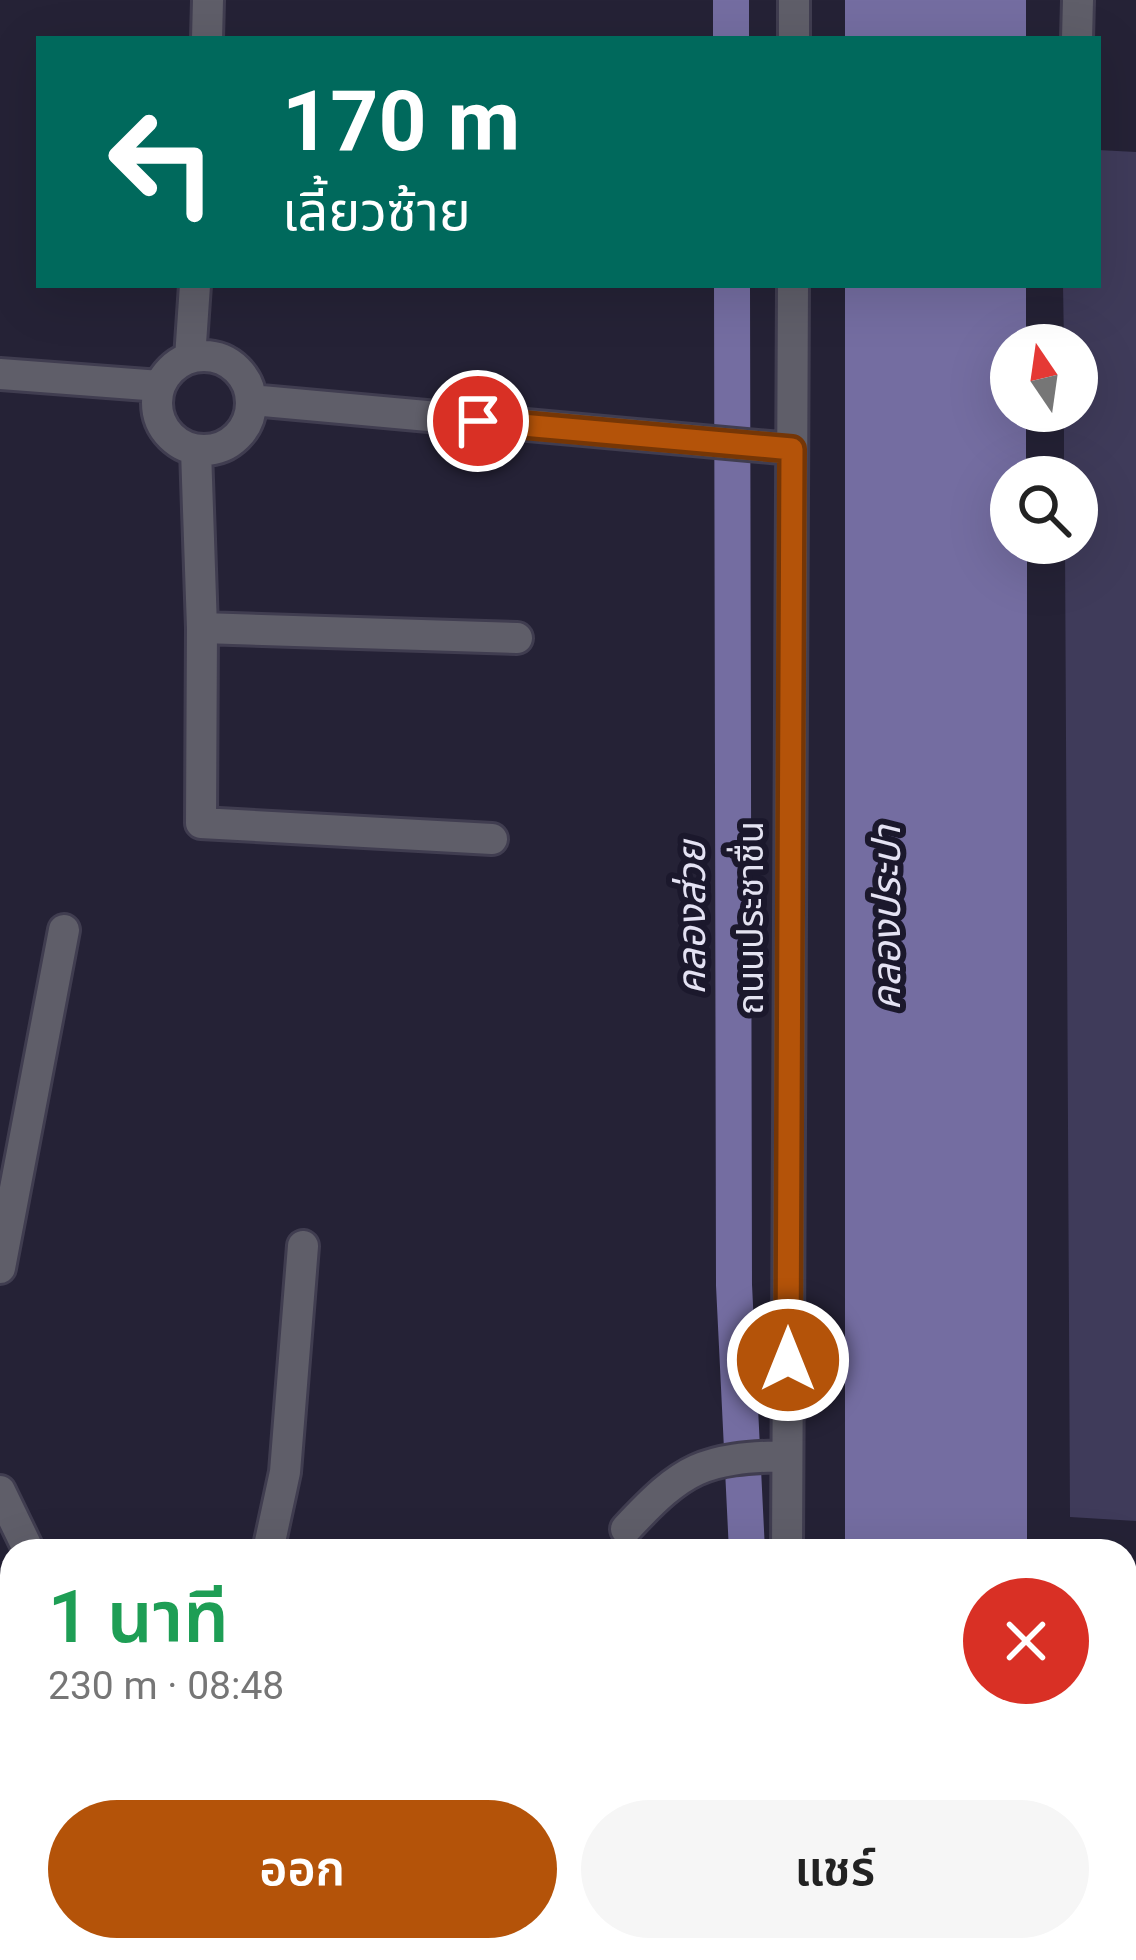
<!DOCTYPE html>
<html lang="th">
<head>
<meta charset="utf-8">
<style>
	body { margin:0; font-family:Roboto,"Noto Sans Thai",sans-serif; background:#f6f6f6; color:#222; height:100vh; display:flex; flex-direction:column; font-size:45px; white-space:nowrap }
	* { box-sizing:border-box; margin:0 }
	p { font-size:39px; color:#767676 }
	.icon { flex:none; width:66px; height:66px; fill:none; stroke:currentColor; stroke-width:2; stroke-linecap:round; stroke-linejoin:round }
	.map { position:relative; flex:1; overflow:hidden }
	.sheet { position:absolute; left:0px; top:1539px; width:1137px; height:423px; display:flex; flex-direction:column; background:#fff; border-radius:36px 36px 0 0; box-shadow:0 12px 48px #0002 }
	.sheet>* { flex:none }
	.hud { position:absolute; left:36px; top:36px; width:1065px; height:252px; border-radius:0px; box-shadow:0 12px 48px #0002; background:#00695c; color:#fff; overflow:hidden }
	.needle { width:78px; rotate:347deg }
	.controls { position:absolute; left:990px; top:324px; display:grid; gap:24px }
	.controls a { display:grid; place-items:center; width:108px; height:108px; border-radius:50%; background:#fff; box-shadow:0 12px 48px #0002; font-size:60px }
	.pin { position:absolute; display:grid; place-items:center; width:102px; height:102px; color:#fff; margin:-51px; border:6px solid #fff; border-radius:50%; box-shadow:0 3px 12px #0007 }
	.me { position:absolute; width:132px; margin:-66px; rotate:0deg; stroke-linejoin:round; filter:drop-shadow(0 0 9px #0008) }
	.turn { display:flex; align-items:center; gap:42px; height:252px; padding:0 48px; font-size:54px }
	.turn .icon { width:156px; height:156px; stroke-width:2.5 }
	.turn b { display:block; font-size:84px; line-height:102px }
	.round { display:grid; place-items:center; flex:none; width:126px; height:126px; border-radius:63px; background:#f6f6f6 }
	.overview { display:flex; align-items:center; justify-content:space-between; height:204px; padding:0 48px }
	h1 { font-size:72px; font-weight:600; line-height:90px; color:#1e9e55 }
	.cta { display:flex; gap:24px; margin-top:auto; padding:24px 48px }
	.cta a { flex:1; height:138px; border-radius:72px; background:#b45309; color:#fff; font-size:48px; font-weight:600; line-height:138px; text-align:center }
	.cta a+a { background:#f6f6f6; color:#222 }
	.map>svg:first-child { display:block }
	.green { fill:#3f3b5a }
	.water { fill:#746da1 }
	.lines { fill:none; stroke-linecap:round; stroke-linejoin:round }
	.canal { stroke:#746da1; stroke-width:36 }
	.street-casing { stroke:#403d50; stroke-width:36 }
	.street { stroke:#5f5e69; stroke-width:30 }
	.route-casing { stroke:#753606; stroke-width:30 }
	.route { stroke:#b45309; stroke-width:21 }
	.labels { text-anchor:middle; dominant-baseline:central; stroke-width:12; stroke-linejoin:round; paint-order:stroke }
	.street-label { font-size:36px; fill:#e4e3f1; stroke:#1b182c }
	.water-label { font-size:39px; font-style:italic; fill:#e4e2f3; stroke:#1b182c }
</style>
</head>
<body>
<div class="map">
<svg width="1136" height="1960" viewBox="0 0 1136 1960">
	<rect width="100%" height="100%" fill="#252236"/>
	<!-- green -->
	<path class="green" d="M1098 150 1136 152V1521L1070 1517 1065 543H1077V477H1064V411H1077V345H1064L1063 285H1098Z"/>
	<!-- water -->
	<path class="water" d="M845 0H1026V39H845Z
		M845 285H1026V345H1011V411H1026V477H1011V543H1027V1551H845Z
		M845 1950H1027V1960H845Z"/>
	<g class="lines">
		<!-- canal -->
		<path class="canal" d="M731 0V39
			M732 285 734 1285 747 1551
			M749 1960V1950"/>
		<!-- street casing -->
		<g class="street-casing">
			<path id="street" d="M207 39 208 0
				M794 39V0
				M1077 39 1078 0
				M157 403a47 47 0 1 1 94 0a47 47 0 1 1-94 0Z
				M190 358 195 285
				M0 374 160 386
				M251 400 792 449
				M196 450 202 628 201 823 492 839
				M202 628 517 638
				M0 1268 64 930
				M0 1491 29 1551
				M626 1529C684 1467 702 1458 787 1456
				M268 1551 285 1472 303 1246
				M787 1551 793 285
				M1125 1655 1136 1657
				M0 1931H12
				M54 1950 59 1960
				M789 1950V1960
				M1070 1950 1130 1960"/>
		</g>
		<!-- street -->
		<use href="#street" class="street"/>
	</g>
	<g class="lines">
		<!-- route casing -->
		<g class="route-casing">
			<path id="route" d="M478 421 792 449 788 1360"/>
		</g>
		<!-- route -->
		<use href="#route" class="route"/>
	</g>
	<g class="labels">
		<!-- street labels -->
		<g class="street-label">
			<text transform="translate(751 918) rotate(-90)">ถนนประชาชื่น</text>
		</g>
		<!-- water labels -->
		<g class="water-label">
			<text transform="translate(692 918) rotate(-90)">คลองส่วย</text>
			<text transform="translate(887 918) rotate(-90)">คลองประปา</text>
		</g>
	</g>
</svg>
<div class="controls">
<a><svg class="needle" viewBox="-14 -14 28 28"><path d="M0-13l5 13h-10z" fill="#e53935"/><path d="M0 13l5-13h-10z" fill="#767676"/></svg></a>
<a><svg class="icon" aria-label="search" viewBox="0 0 24 24"><circle cx="10" cy="10" r="6"/><path d="M15 15l6 6"/></svg></a>
</div>
<div class="pin" style="left:478px;top:421px;background:#d93025"><svg class="icon" aria-label="arrive" viewBox="0 0 24 24"><path d="M6 21V4h12l-3 4 3 4H6"/></svg></div>
<svg class="me" style="left:788px;top:1360px" viewBox="-20 -20 40 40"><circle r="17" fill="#b45309" stroke="#fff" stroke-width="3"/><path d="M0-11L8 9 0 5-8 9z" fill="#fff"/></svg>
<div class="hud">
<div class="turn"><svg class="icon" aria-label="left" viewBox="0 0 24 24"><path d="M17 20v-9H6M10 6l-5 5 5 5"/></svg><div><b>170 m</b>เลี้ยวซ้าย</div></div>
</div>
<section class="sheet">
<div class="overview"><div><h1>1 นาที</h1><p>230 m · 08:48</p></div><a class="round" style="background:#d93025;color:#fff"><svg class="icon" aria-label="close" viewBox="0 0 24 24"><path d="M6 6l12 12M18 6L6 18"/></svg></a></div>
<div class="cta"><a>ออก</a><a>แชร์</a></div>
</section>
</div>
</body>
</html>
